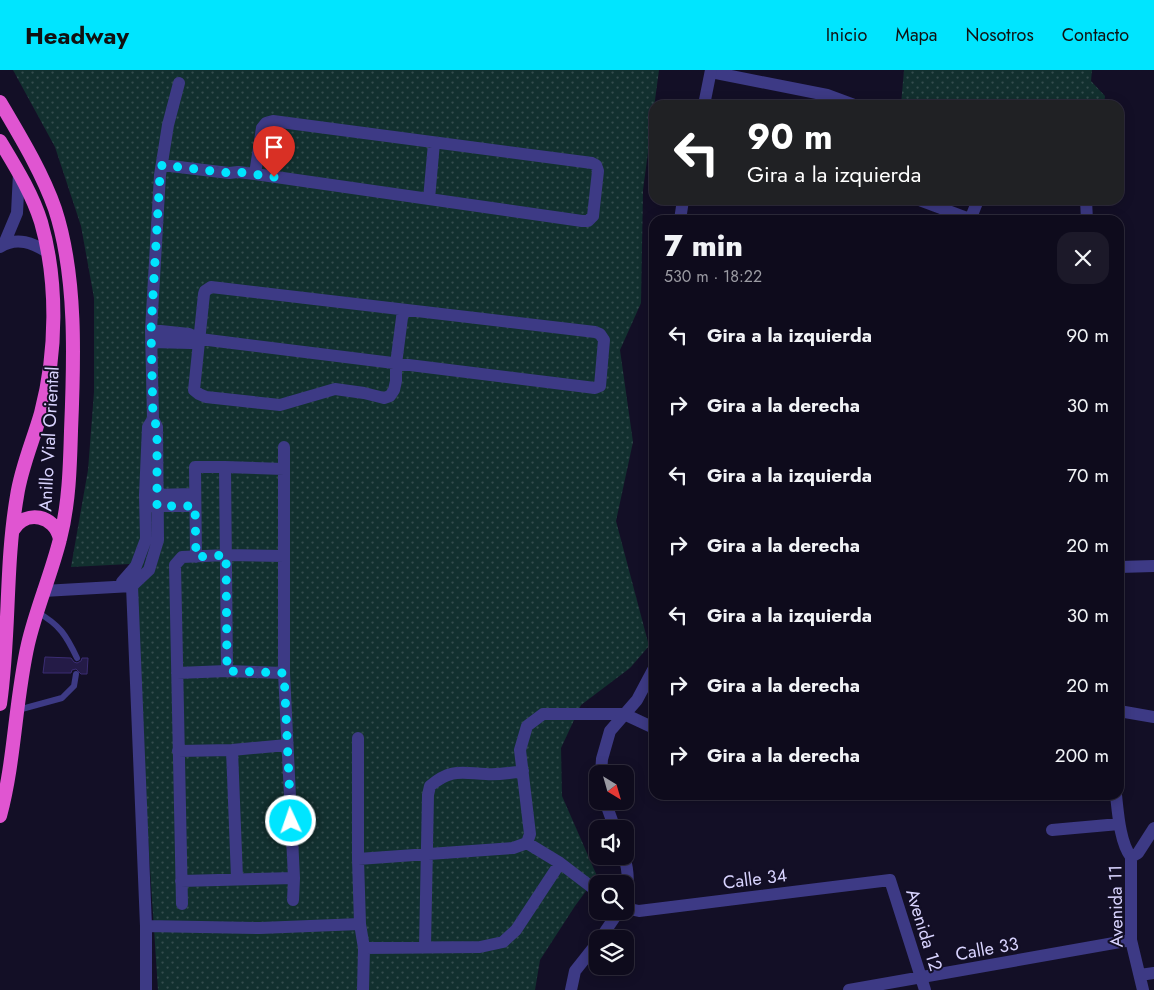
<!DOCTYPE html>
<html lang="es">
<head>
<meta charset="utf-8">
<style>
	body { margin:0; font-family:Jost,sans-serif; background:#1c1929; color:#f1f3f6; height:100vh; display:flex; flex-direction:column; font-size:19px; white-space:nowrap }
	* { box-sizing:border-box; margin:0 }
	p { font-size:16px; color:#9b9ba3 }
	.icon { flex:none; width:28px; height:28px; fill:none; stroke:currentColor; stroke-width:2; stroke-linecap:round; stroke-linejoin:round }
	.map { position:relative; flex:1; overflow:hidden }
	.side { position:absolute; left:649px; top:145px; width:475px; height:585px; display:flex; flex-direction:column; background:#0e0b1c; border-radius:15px; box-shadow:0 2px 12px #0003,0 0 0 1px #2e2b3b }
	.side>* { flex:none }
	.guide { position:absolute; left:649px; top:30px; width:475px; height:105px; border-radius:15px; box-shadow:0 2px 12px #0003,0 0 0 1px #2e2b3b; background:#202124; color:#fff; overflow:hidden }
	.needle { width:32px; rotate:143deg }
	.controls { position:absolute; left:589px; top:695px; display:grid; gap:10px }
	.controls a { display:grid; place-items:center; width:45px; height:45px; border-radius:10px; background:#0e0b1c; box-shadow:0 2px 12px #0003,0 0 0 1px #2e2b3b; font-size:25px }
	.pin { position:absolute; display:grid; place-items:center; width:42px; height:42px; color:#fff; margin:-51px -21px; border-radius:50% 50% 50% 0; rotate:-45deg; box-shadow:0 0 5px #0007 }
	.pin .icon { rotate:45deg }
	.me { position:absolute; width:55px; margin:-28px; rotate:357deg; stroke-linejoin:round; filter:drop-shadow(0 0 4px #0008) }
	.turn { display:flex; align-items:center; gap:18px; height:105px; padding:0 15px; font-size:22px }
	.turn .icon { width:65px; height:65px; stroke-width:2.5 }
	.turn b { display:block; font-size:35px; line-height:42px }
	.round { display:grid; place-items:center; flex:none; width:52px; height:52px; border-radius:15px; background:#1c1929 }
	.head { display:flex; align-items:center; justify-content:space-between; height:85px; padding:0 15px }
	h1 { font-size:30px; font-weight:800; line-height:38px }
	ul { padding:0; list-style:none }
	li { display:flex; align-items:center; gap:15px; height:70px; padding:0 15px }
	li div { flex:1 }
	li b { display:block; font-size:19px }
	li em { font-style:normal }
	header { display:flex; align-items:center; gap:30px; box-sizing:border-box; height:70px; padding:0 25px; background:#00e5ff; color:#111 }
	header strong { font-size:24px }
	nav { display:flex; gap:28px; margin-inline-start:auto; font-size:18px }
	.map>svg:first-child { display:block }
	.grass { fill:url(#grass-dots) }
	.building { fill:#241b47; stroke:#3b2d73 }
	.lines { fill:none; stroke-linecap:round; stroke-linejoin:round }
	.service { stroke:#3d3a85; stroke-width:6 }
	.minor { stroke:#3d3a85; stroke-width:12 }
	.tertiary { stroke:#3d3a85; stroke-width:12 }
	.trunk { stroke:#e055d1; stroke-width:14 }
	.route { stroke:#00e5ff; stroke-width:9; stroke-dasharray:0 16.2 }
	.labels { text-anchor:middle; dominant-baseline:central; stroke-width:4; stroke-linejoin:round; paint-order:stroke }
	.street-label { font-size:18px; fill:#d9d4ff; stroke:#130f26 }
</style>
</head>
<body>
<header>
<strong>Headway</strong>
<nav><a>Inicio</a><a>Mapa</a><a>Nosotros</a><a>Contacto</a></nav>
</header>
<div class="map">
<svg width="1154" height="920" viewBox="0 0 1154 920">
	<defs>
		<pattern id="grass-dots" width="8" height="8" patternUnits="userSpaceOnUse" patternTransform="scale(1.25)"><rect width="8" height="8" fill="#12302f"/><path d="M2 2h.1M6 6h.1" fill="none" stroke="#344d4e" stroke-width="1.8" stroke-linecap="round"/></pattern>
	</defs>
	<rect width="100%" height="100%" fill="#130f26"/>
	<!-- grass -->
	<path class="grass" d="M13 0H659L643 120 641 233 620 280 633 372 616 451 649 576 630 598 581 635 561 678 562 726 597 806 575 836 540 890 535 920H158L130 494 71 497 88 400 94 322V228L81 156 55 77Z
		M904 0H1092L1091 11 1105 26 1104 35H901Z"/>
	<!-- building -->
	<path class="building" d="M45 587 71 588 74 592 77 593 81 591 82 588H88L87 604H81L76 599 72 600 71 603H43Z"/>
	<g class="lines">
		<!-- service -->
		<path class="service" d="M37 542C60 555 66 565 77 588
			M18 640 62 628 74 616 76 604"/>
		<!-- minor -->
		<path class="minor" d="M711 2 827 25 854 35
			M162 95 229 103 238 102 255 104 582 151H588L593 146 598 101 596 95 592 93 273 51 266 53 262 58 255 104
			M429 129 434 73
			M919 130 970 149
			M1086 130 1087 150
			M970 150 978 130
			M4 174 17 143 19 103
			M0 177C17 166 33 173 49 183
			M151 260 189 264 200 269 595 318 600 316 604 270 600 264 595 262 211 217 205 221 204 224 194 320 199 324 206 327 280 335 335 319 364 323 384 328 390 326 394 320 396 311V294L403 240
			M151 272 191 273 200 269
			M284 377V603L294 808 293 830
			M225 397 227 601
			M150 425 195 424
			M150 436H195
			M196 487 195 397H225L284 399
			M1119 497 1154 496
			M127 507 132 516 146 856V920
			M122 512 136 496 146 469 145 425 148 357 153 349
			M43 521 132 516 149 500 158 470 157 357 153 349 151 260 160 105 168 55 179 13
			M177 603 227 601 284 603
			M1119 641 1154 647
			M358 668V789L360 854 364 878 363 920
			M232 680 237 808
			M178 681 232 680 287 675
			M1116 725C1118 743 1120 773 1131 787
			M1052 760 1119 754
			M527 773 530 764 520 680 527 656 543 644H624L654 658
			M527 773 560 793 598 822
			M358 789 513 778 527 773
			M181 811 294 808
			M182 834 175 495 182 487 226 485 284 486
			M625 838 639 841 890 810 925 920
			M146 856 260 858 360 854
			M425 877 428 725 430 716C451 698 462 703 486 704 498 705 511 703 523 701
			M364 878 480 877 503 872 516 860 560 793
			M1140 905 1154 903
			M849 920 1131 870
			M1143 920 1131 870V787L1138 783 1154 758"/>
		<!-- tertiary -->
		<path class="tertiary" d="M704 35 711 0
			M680 150 683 130
			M601 704 602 689 610 661 637 630 654 598
			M605 731 615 759
			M624 786C628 799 629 815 625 828
			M600 869 619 841
			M571 920 575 901 598 872"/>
		<!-- trunk -->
		<path class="trunk" d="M0 32C20 66 42 102 55 139 77 206 74 291 71 361 70 397 69 434 60 469 51 505 36 539 28 574 15 631 15 690 0 746
			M0 71C15 96 32 123 41 152 58 211 57 283 41 343 33 371 21 398 17 426 5 495 10 565 0 634
			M13 460C26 439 55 445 60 469"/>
	</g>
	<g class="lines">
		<!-- route -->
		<path class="route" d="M274 107 238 102 229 103 162 95 160 105 151 260 153 348 157 357V436H195L196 487 226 485 227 601 284 603 291 751"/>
	</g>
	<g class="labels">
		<!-- street labels -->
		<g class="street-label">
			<text transform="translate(49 369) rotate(-87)">Anillo Vial Oriental</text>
			<text transform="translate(755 809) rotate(-7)">Calle 34</text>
			<text transform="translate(1116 836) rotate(-91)">Avenida 11</text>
			<text transform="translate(924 860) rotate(73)">Avenida 12</text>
			<text transform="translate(987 879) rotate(-10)">Calle 33</text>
		</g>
	</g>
</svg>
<div class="controls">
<a><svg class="needle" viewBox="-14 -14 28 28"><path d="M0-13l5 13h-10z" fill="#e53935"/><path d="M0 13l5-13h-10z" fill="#9b9ba3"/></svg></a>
<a><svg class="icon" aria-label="sound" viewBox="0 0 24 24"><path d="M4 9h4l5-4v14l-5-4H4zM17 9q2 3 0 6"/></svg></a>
<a><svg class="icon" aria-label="search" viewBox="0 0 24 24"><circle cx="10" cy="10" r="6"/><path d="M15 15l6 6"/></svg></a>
<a><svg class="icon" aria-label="layers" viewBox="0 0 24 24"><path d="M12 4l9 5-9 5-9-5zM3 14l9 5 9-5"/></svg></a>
</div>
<div class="pin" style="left:274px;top:107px;background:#d93025"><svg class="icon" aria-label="arrive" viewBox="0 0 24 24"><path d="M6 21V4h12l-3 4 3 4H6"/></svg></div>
<svg class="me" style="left:291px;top:751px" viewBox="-20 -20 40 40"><circle r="17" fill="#00e5ff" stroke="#fff" stroke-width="3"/><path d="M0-11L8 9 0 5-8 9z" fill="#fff"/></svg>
<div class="guide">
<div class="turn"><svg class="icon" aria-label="left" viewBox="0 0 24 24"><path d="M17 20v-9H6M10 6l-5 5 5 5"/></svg><div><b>90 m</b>Gira a la izquierda</div></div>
</div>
<section class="side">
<div class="head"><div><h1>7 min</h1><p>530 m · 18:22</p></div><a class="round"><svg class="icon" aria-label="close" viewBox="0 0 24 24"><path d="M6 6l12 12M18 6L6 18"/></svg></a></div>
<ul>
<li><svg class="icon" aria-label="left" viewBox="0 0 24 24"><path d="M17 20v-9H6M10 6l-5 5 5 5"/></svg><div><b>Gira a la izquierda</b></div><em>90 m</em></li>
<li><svg class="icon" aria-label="right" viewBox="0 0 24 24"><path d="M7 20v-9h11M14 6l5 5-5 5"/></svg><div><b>Gira a la derecha</b></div><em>30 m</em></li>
<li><svg class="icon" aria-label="left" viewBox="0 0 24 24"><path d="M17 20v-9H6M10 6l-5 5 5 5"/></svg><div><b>Gira a la izquierda</b></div><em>70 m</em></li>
<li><svg class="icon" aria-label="right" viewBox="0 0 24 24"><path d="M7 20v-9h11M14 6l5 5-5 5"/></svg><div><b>Gira a la derecha</b></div><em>20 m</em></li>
<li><svg class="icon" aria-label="left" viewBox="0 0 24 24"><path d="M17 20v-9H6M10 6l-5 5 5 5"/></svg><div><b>Gira a la izquierda</b></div><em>30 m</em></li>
<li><svg class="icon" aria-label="right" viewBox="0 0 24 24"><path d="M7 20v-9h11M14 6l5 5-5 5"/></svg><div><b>Gira a la derecha</b></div><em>20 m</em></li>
<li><svg class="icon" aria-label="right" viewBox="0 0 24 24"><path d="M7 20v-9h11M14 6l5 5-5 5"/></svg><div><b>Gira a la derecha</b></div><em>200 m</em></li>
</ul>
</section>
</div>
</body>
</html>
